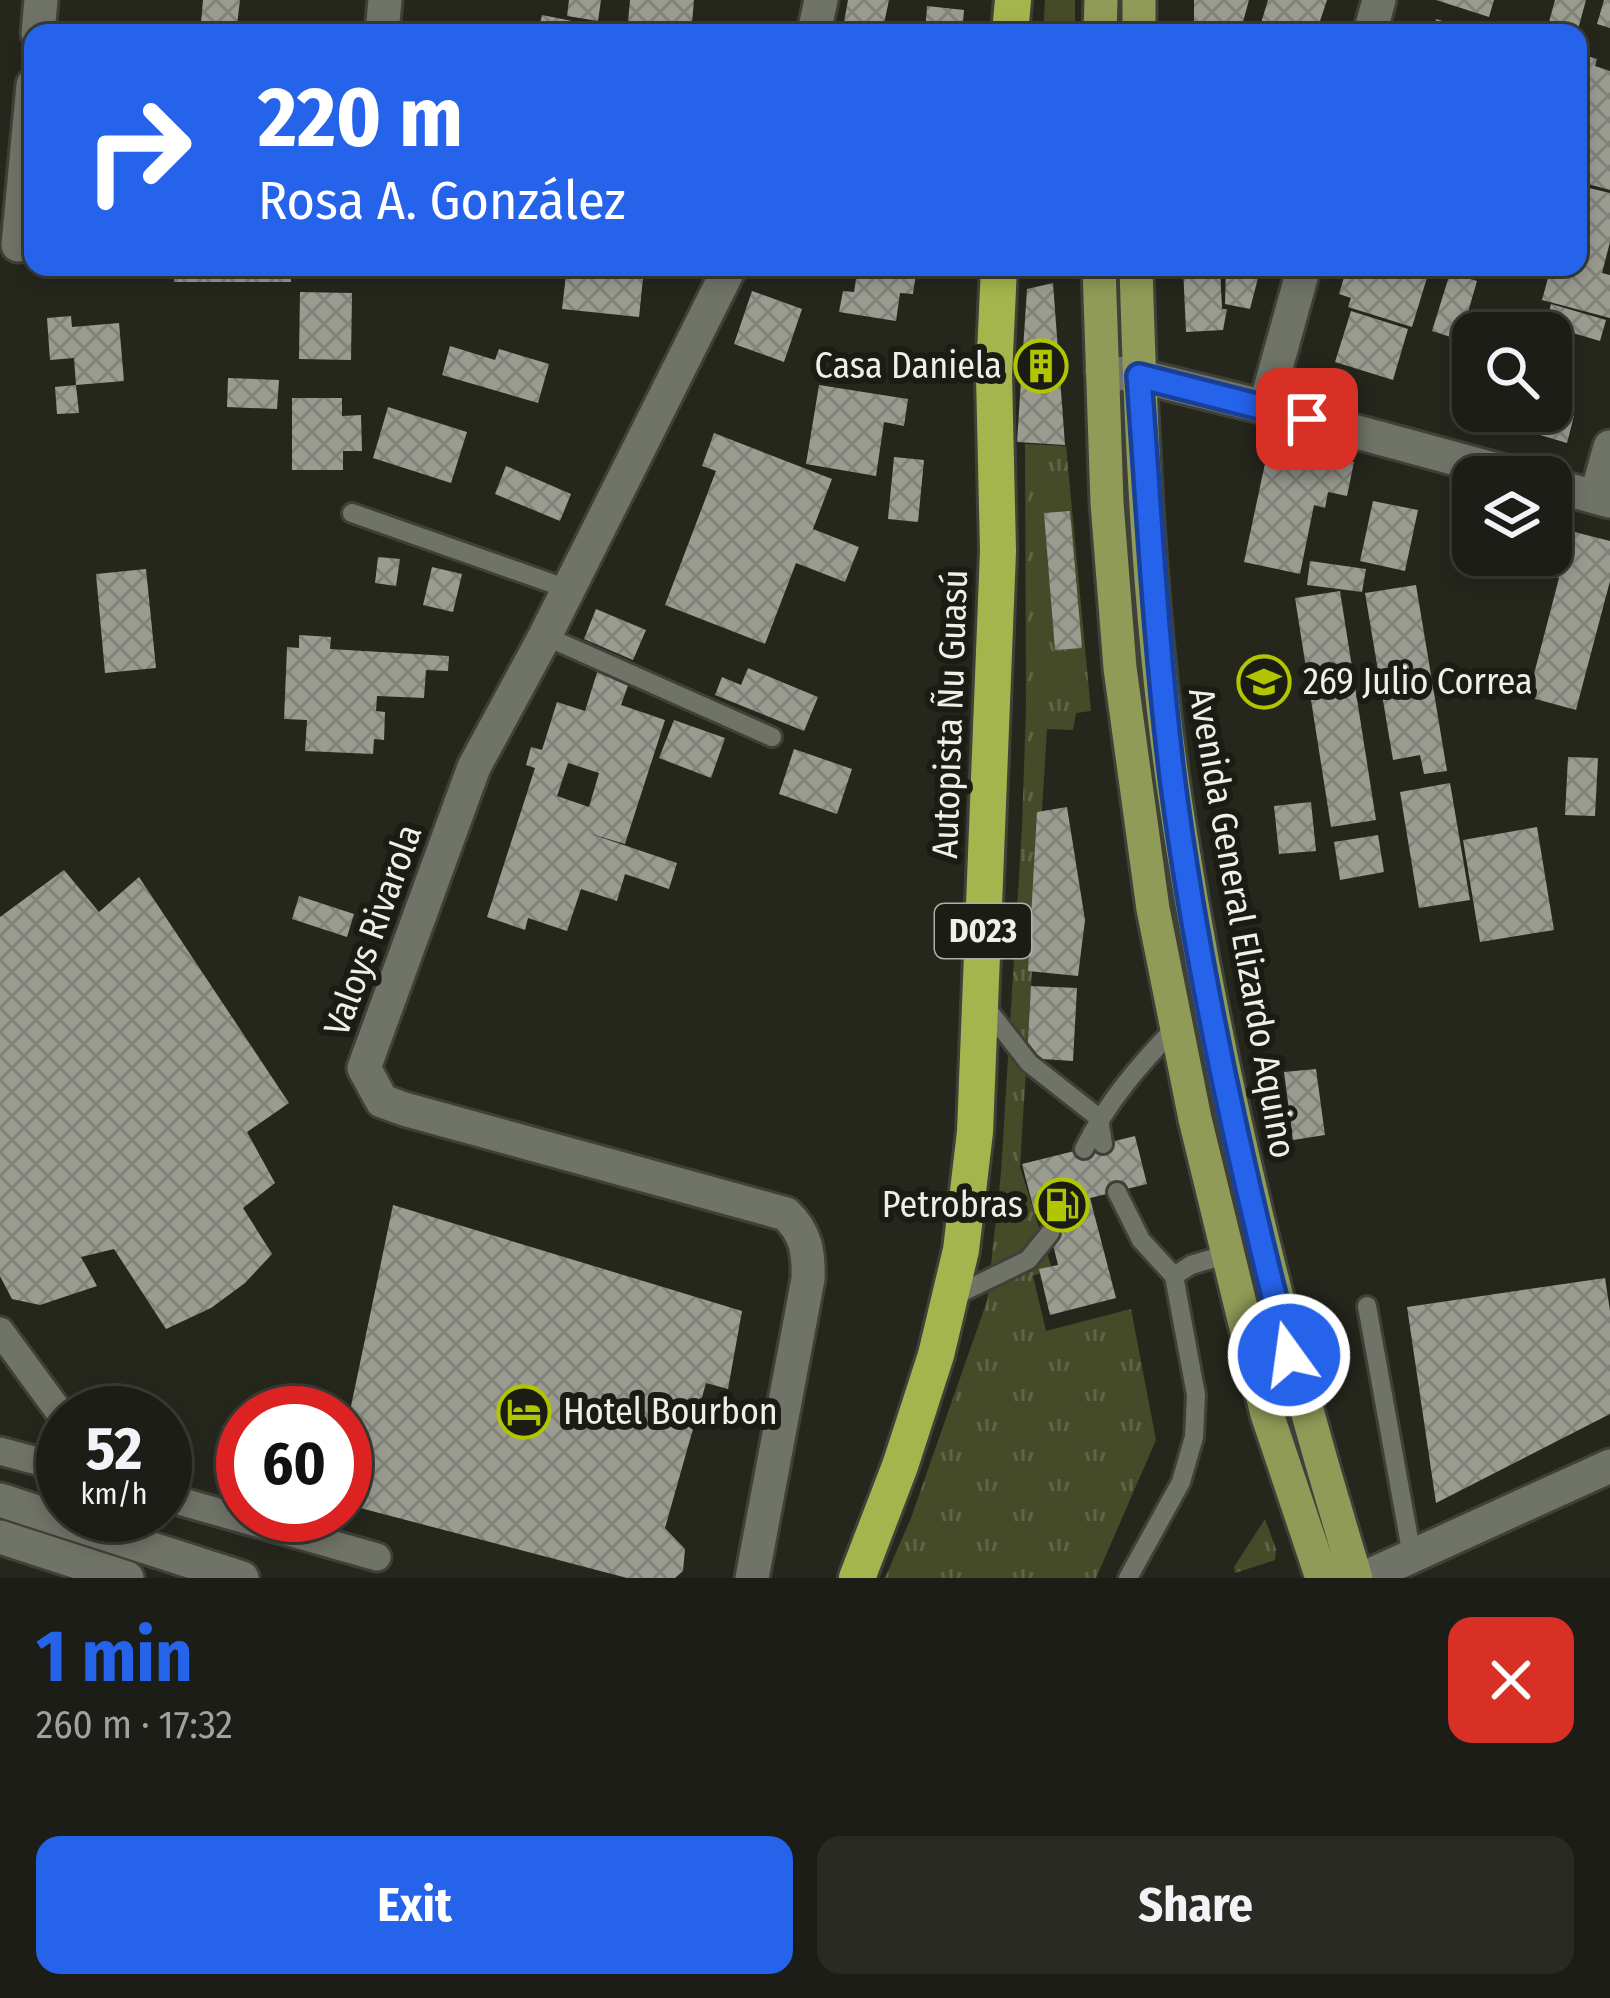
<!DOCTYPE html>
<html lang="en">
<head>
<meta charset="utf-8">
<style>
	body { margin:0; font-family:"Fira Sans Condensed",sans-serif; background:#292a23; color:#f1f3f6; height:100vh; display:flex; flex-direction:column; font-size:45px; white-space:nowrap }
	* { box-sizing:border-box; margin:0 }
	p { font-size:39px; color:#a0a2a1 }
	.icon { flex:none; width:66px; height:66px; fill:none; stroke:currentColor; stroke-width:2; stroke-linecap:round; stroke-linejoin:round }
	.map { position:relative; height:1578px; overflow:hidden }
	.panel { display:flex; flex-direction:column; background:#1c1d16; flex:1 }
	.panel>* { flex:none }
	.guide { position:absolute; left:24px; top:24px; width:1563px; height:252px; border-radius:24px; box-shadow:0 6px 18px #0003,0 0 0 3px #3a3b35; background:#2563eb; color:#fff; overflow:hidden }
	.tools { position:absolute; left:1452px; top:312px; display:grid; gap:24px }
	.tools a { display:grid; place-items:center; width:120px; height:120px; border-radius:24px; background:#1c1d16; box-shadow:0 6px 18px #0003,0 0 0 3px #3a3b35; font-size:60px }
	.speed { position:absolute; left:36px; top:1386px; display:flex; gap:24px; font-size:60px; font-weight:700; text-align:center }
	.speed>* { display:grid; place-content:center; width:156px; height:156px; border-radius:50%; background:#1c1d16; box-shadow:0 6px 18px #0003,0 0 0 3px #3a3b35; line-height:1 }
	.speed small { font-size:30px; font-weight:400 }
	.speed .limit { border:18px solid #d22; background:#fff; color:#111 }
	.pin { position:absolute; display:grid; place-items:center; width:102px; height:102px; color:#fff; margin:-51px; border-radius:24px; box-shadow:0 6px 18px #0006 }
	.me { position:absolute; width:132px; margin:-66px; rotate:346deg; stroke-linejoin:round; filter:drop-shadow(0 0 9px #0008) }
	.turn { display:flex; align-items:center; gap:42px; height:252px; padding:0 36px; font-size:54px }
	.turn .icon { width:156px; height:156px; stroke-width:2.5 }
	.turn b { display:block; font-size:84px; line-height:102px }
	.round { display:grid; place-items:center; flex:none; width:126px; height:126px; border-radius:24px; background:#292a23 }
	.overview { display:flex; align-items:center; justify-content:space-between; height:204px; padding:0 36px }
	h1 { font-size:72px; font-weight:700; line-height:90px; color:#2563eb }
	.cta { display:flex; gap:24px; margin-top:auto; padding:24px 36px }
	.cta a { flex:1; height:138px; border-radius:24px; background:#2563eb; color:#fff; font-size:48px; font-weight:700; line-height:138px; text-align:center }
	.cta a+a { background:#292a23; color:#f1f3f6 }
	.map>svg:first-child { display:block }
	.grass { fill:url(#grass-tufts) }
	.building { fill:url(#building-cross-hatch); fill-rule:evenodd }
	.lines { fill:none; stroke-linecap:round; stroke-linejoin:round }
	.service-casing { stroke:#3f4139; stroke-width:24 }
	.pedestrian-casing { stroke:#3f4139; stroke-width:33 }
	.minor-casing { stroke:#3f4139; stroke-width:39 }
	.tertiary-casing { stroke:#3f4139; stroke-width:39 }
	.primary-casing { stroke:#3f4139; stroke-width:39 }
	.motorway-casing { stroke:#3f4139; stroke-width:42 }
	.service { stroke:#707367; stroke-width:18 }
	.pedestrian { stroke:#707367; stroke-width:27 }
	.minor { stroke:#707367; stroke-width:33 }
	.tertiary { stroke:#707367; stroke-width:33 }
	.primary { stroke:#909b57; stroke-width:33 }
	.motorway { stroke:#a5b54d; stroke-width:36 }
	.route-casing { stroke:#184099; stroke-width:30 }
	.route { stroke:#2563eb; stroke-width:21 }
	.labels { text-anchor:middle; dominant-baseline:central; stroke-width:12; stroke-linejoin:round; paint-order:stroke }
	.shield { fill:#1b1d14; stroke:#afb1a9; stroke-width:3 }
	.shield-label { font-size:33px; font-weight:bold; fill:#eef0e9 }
	.poi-label { font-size:36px; fill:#eef0e9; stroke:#1b1d14; text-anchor:end }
	.street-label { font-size:36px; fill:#eef0e9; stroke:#1b1d14 }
</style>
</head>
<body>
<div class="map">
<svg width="1610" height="1578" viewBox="0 0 1610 1578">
	<defs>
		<pattern id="grass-tufts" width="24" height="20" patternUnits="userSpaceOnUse" patternTransform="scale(3)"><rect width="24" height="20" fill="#454b29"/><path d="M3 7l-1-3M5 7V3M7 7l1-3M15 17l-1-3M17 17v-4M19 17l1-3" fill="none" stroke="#606548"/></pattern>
		<pattern id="building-cross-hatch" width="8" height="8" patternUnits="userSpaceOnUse" patternTransform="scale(3)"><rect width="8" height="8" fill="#9a9c91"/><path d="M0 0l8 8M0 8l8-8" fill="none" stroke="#81837a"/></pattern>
	</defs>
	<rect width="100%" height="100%" fill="#25271d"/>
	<!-- grass -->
	<path class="grass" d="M1045 0H1075V33H1043Z
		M1120 395 1123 396 1130 509 1200 1041 1196 1038C1166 885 1146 732 1130 577 1125 528 1112 441 1120 395Z
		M1025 444 1066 446 1091 711 1076 713 1073 730 1047 729 1020 1167 1052 1269 1033 1276 1046 1331 1131 1309 1156 1440 1096 1578H885L911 1518 987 1301 1001 1173 1022 827 1026 708Z
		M1209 1095 1316 1499 1313 1500 1248 1272Z
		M1265 1519 1276 1549 1275 1560 1235 1573 1234 1567Z"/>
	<!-- building -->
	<path class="building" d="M203 0H240L236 33H200Z
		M569 0H601L598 21 567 16Z
		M630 0H694L691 33H627Z
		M848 0H889L882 33H842Z
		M1194 0H1249L1240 33 1194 31Z
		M1268 0H1327L1316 33H1258Z
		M1436 0H1494L1489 17Z
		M1555 0H1586L1577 33H1546Z
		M1604 0H1610V28L1597 24Z
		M927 6 964 10 962 33H925Z
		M542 15 572 21 569 33H538Z
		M1436 19 1479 32V33H1432Z
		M1578 53 1597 59 1595 66 1610 71V190L1588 184 1581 210 1589 188 1610 193V242L1602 273 1610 275V318L1542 300 1551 267H1578L1583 231 1578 230V159L1587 125 1578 122Z
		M96 267H157V279L95 277Z
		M174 267H291V282H174Z
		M567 267 644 269 639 317 562 309Z
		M858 267 877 270V267H917L913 294 900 293 896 321 839 312 843 291 854 292Z
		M1183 267H1220L1222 309H1227L1223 330 1186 332Z
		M1226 267 1259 274 1250 309 1225 304Z
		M1361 267H1416L1429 271 1412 327 1348 307 1351 298 1339 294 1345 274 1357 278Z
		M1450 273 1477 281 1460 340 1432 331Z
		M1053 283 1065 445 1017 442 1027 289Z
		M752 291 802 309 784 362 734 344Z
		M300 292 352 293 351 360 299 359Z
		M1551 304 1606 320 1600 341 1573 333 1563 369 1574 372 1563 412 1574 416 1567 443 1516 428 1521 411H1551V333H1523L1525 326 1531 327 1534 317 1547 321Z
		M1351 311 1408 329 1393 380 1335 362Z
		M71 316 72 327 119 323 124 381 76 385 74 358 50 360 47 318Z
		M450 346 495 360 499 349 549 364 538 403 442 375Z
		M228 378 279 380 277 409 227 407Z
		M76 385 79 413 57 414 55 387Z
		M819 385 908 399 904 426 884 422 876 476 806 464Z
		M292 398H342V416L361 415 362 451H343V470H292Z
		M388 407 467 432 451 483 373 458Z
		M714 433 832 479 813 529 859 547 845 582 796 563 765 644 665 605 716 471 702 466Z
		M1313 453 1354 462 1347 496 1328 492 1325 508 1314 505 1300 574 1244 562 1267 454 1311 464Z
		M894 457 924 460 918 522 888 519Z
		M506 466 571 494 560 521 495 494Z
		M1373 501 1418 510 1405 571 1360 561Z
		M1070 511 1082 648 1055 650 1044 513Z
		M1551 526 1610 541V581L1576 710 1528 697 1559 578 1495 561 1497 555H1551Z
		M378 557 400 559 396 586 375 583Z
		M1310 561 1366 569 1362 592 1307 585Z
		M432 567 462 574 453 612 423 605Z
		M146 569 156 668 105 673 96 574Z
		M1416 585 1447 771 1424 774 1420 755 1393 760 1365 593Z
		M1340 591 1376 820 1331 827 1295 598Z
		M596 609 646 630 633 660 584 639Z
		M299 635 331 637 330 649 449 656 448 671 426 670 424 698 377 696 376 711 385 712 384 740 374 739 373 754 305 751 307 720 284 719 287 647 299 648Z
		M599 666 631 677 621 705 665 720 625 844 588 833 677 863 669 889 625 874 617 901 581 889 567 931 528 918 525 930 487 917 535 768 526 765 531 747 542 750 557 702 585 711ZM568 763 599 773 589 807 557 796Z
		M748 668 818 697 804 731 715 695 722 677 741 685Z
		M674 720 725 738 711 778 659 758Z
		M794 749 852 769 837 814 779 794Z
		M1568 757 1598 758 1595 816 1565 815Z
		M1450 783 1470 900 1419 908 1400 792Z
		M1311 802 1316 851 1279 854 1274 806Z
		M1067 807 1085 920 1078 976 1028 971 1037 812Z
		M1537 827 1554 930 1480 942 1463 840Z
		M1378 835 1384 872 1340 880 1334 842Z
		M64 870 99 912 139 877 289 1103 247 1132 275 1183 243 1208 272 1254 245 1283 211 1308 166 1329 114 1249 81 1257 97 1286 40 1305 12 1299 0 1276V917Z
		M299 896 354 914 347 937 292 919Z
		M1031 986 1077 988 1073 1061 1027 1058Z
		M1316 1069 1325 1135 1293 1140 1284 1072Z
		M1135 1136 1147 1184 1090 1198 1116 1298 1050 1315 1039 1269 1058 1265 1045 1212 1035 1214 1022 1164Z
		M393 1205 742 1311 728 1389 706 1383 665 1528 685 1549 683 1571 675 1578H627L345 1504V1435Z
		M1605 1278 1610 1311V1414L1436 1503 1407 1307Z"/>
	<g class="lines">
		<!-- service casing -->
		<g class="service-casing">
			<path id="service" d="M352 513 568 589
				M545 636 772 737
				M984 1005 1029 1063 1099 1118 1103 1144
				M1084 1149C1107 1102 1140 1064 1176 1027
				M1117 1192 1141 1240 1174 1276 1196 1395 1194 1437 1181 1482 1128 1578
				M1174 1276 1191 1265 1228 1254
				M950 1298 1028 1260 1050 1233
				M1367 1306 1412 1556"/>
		</g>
		<!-- pedestrian casing -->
		<g class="pedestrian-casing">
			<path id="pedestrian" d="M0 1331 63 1417
				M0 1451 63 1468
				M165 1497 377 1557"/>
		</g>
		<!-- minor casing -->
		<g class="minor-casing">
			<path id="minor" d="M38 33 41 0
				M382 33 385 0
				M1370 33 1379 0
				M18 245 33 85
				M1102 371 1139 376 1265 407 1523 477
				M1265 407 1304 267
				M1551 485 1610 501
				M1596 497 1610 447
				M1364 1578 1610 1466"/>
		</g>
		<!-- tertiary casing -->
		<g class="tertiary-casing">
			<path id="tertiary" d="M814 33 821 0
				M730 267 545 636 474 767 364 1068 382 1101 404 1109 786 1214C806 1233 809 1253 808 1279L752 1578
				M0 1500 242 1578
				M0 1537 127 1578"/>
		</g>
		<!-- primary casing -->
		<g class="primary-casing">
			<path id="primary" d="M1100 33 1101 0
				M1139 33V0
				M1099 267 1107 503 1120 668 1153 909 1195 1119 1267 1414 1322 1578
				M1136 267C1141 442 1149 619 1174 792 1214 1061 1276 1318 1356 1578"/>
		</g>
		<!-- motorway casing -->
		<g class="motorway-casing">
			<path id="motorway" d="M1010 33 1013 0
				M857 1578 900 1466 936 1355 961 1250 975 1132 998 551 994 375 999 267"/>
		</g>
		<!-- service -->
		<use href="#service" class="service"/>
		<!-- pedestrian -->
		<use href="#pedestrian" class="pedestrian"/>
		<!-- minor -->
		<use href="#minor" class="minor"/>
		<!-- tertiary -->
		<use href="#tertiary" class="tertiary"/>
		<!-- primary -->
		<use href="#primary" class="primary"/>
		<!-- motorway -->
		<use href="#motorway" class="motorway"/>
	</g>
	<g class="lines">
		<!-- route casing -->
		<g class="route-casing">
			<path id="route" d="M1289 1355C1241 1169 1198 975 1173 784 1156 648 1149 512 1139 376L1307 419"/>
		</g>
		<!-- route -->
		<use href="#route" class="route"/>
	</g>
	<!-- icons -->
	<defs>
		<g id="building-ring" transform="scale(2.7)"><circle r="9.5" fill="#1b1d14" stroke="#b1c500" stroke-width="1.5"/><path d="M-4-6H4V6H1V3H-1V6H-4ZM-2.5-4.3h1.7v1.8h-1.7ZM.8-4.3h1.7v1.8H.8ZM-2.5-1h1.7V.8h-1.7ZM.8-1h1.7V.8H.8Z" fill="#b1c500"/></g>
		<g id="school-ring" transform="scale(2.7)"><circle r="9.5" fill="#1b1d14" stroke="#b1c500" stroke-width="1.5"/><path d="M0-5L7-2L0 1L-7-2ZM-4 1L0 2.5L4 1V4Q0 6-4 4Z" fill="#b1c500"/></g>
		<g id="fuel-ring" transform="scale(2.7)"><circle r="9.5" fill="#1b1d14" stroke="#b1c500" stroke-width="1.5"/><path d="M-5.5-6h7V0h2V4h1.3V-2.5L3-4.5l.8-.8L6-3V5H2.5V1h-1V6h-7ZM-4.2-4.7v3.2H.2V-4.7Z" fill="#b1c500"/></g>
		<g id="hotel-ring" transform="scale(2.7)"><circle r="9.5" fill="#1b1d14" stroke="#b1c500" stroke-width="1.5"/><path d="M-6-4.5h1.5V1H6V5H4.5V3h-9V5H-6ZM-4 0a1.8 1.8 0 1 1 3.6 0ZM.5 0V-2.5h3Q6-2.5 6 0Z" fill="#b1c500"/></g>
	</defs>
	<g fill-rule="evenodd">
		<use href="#building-ring" x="1041" y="366"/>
		<use href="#school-ring" x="1264" y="682"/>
		<use href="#fuel-ring" x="1062" y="1205"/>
		<use href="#hotel-ring" x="524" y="1412"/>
	</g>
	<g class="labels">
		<!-- shield labels -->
		<rect class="shield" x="935" y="904" width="96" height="54" rx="9"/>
		<g class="shield-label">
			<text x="983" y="931">D023</text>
		</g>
		<!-- poi labels -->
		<g class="poi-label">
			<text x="1002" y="366">Casa Daniela</text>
			<text x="1303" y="682" text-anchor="start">269 Julio Correa</text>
			<text x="1023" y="1205">Petrobras</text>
			<text x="563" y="1412" text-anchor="start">Hotel Bourbon</text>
		</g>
		<!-- street labels -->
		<g class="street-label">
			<text transform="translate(950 714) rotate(-88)">Autopista Ñu Guasú</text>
			<text transform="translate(1242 923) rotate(80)">Avenida General Elizardo Aquino</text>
			<text transform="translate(373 930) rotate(-70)">Valoys Rivarola</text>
		</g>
	</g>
</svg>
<div class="tools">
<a><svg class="icon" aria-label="search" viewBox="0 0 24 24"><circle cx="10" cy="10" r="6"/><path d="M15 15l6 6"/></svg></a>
<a><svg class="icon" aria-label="layers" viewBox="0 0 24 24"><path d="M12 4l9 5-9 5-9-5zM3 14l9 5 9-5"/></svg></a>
</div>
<div class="speed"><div>52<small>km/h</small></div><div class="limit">60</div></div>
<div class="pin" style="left:1307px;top:419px;background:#d93025"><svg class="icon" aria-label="arrive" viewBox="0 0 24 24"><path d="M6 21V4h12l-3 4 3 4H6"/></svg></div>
<svg class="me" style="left:1289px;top:1355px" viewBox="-20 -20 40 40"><circle r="17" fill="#2563eb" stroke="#fff" stroke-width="3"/><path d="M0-11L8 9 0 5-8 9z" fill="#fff"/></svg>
<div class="guide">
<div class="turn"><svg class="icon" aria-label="right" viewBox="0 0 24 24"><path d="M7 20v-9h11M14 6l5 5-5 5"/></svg><div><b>220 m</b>Rosa A. González</div></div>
</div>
</div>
<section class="panel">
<div class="overview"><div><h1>1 min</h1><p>260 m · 17:32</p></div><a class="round" style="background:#d93025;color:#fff"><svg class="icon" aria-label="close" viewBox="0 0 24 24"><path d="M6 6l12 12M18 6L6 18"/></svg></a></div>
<div class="cta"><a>Exit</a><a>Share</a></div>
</section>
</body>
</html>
